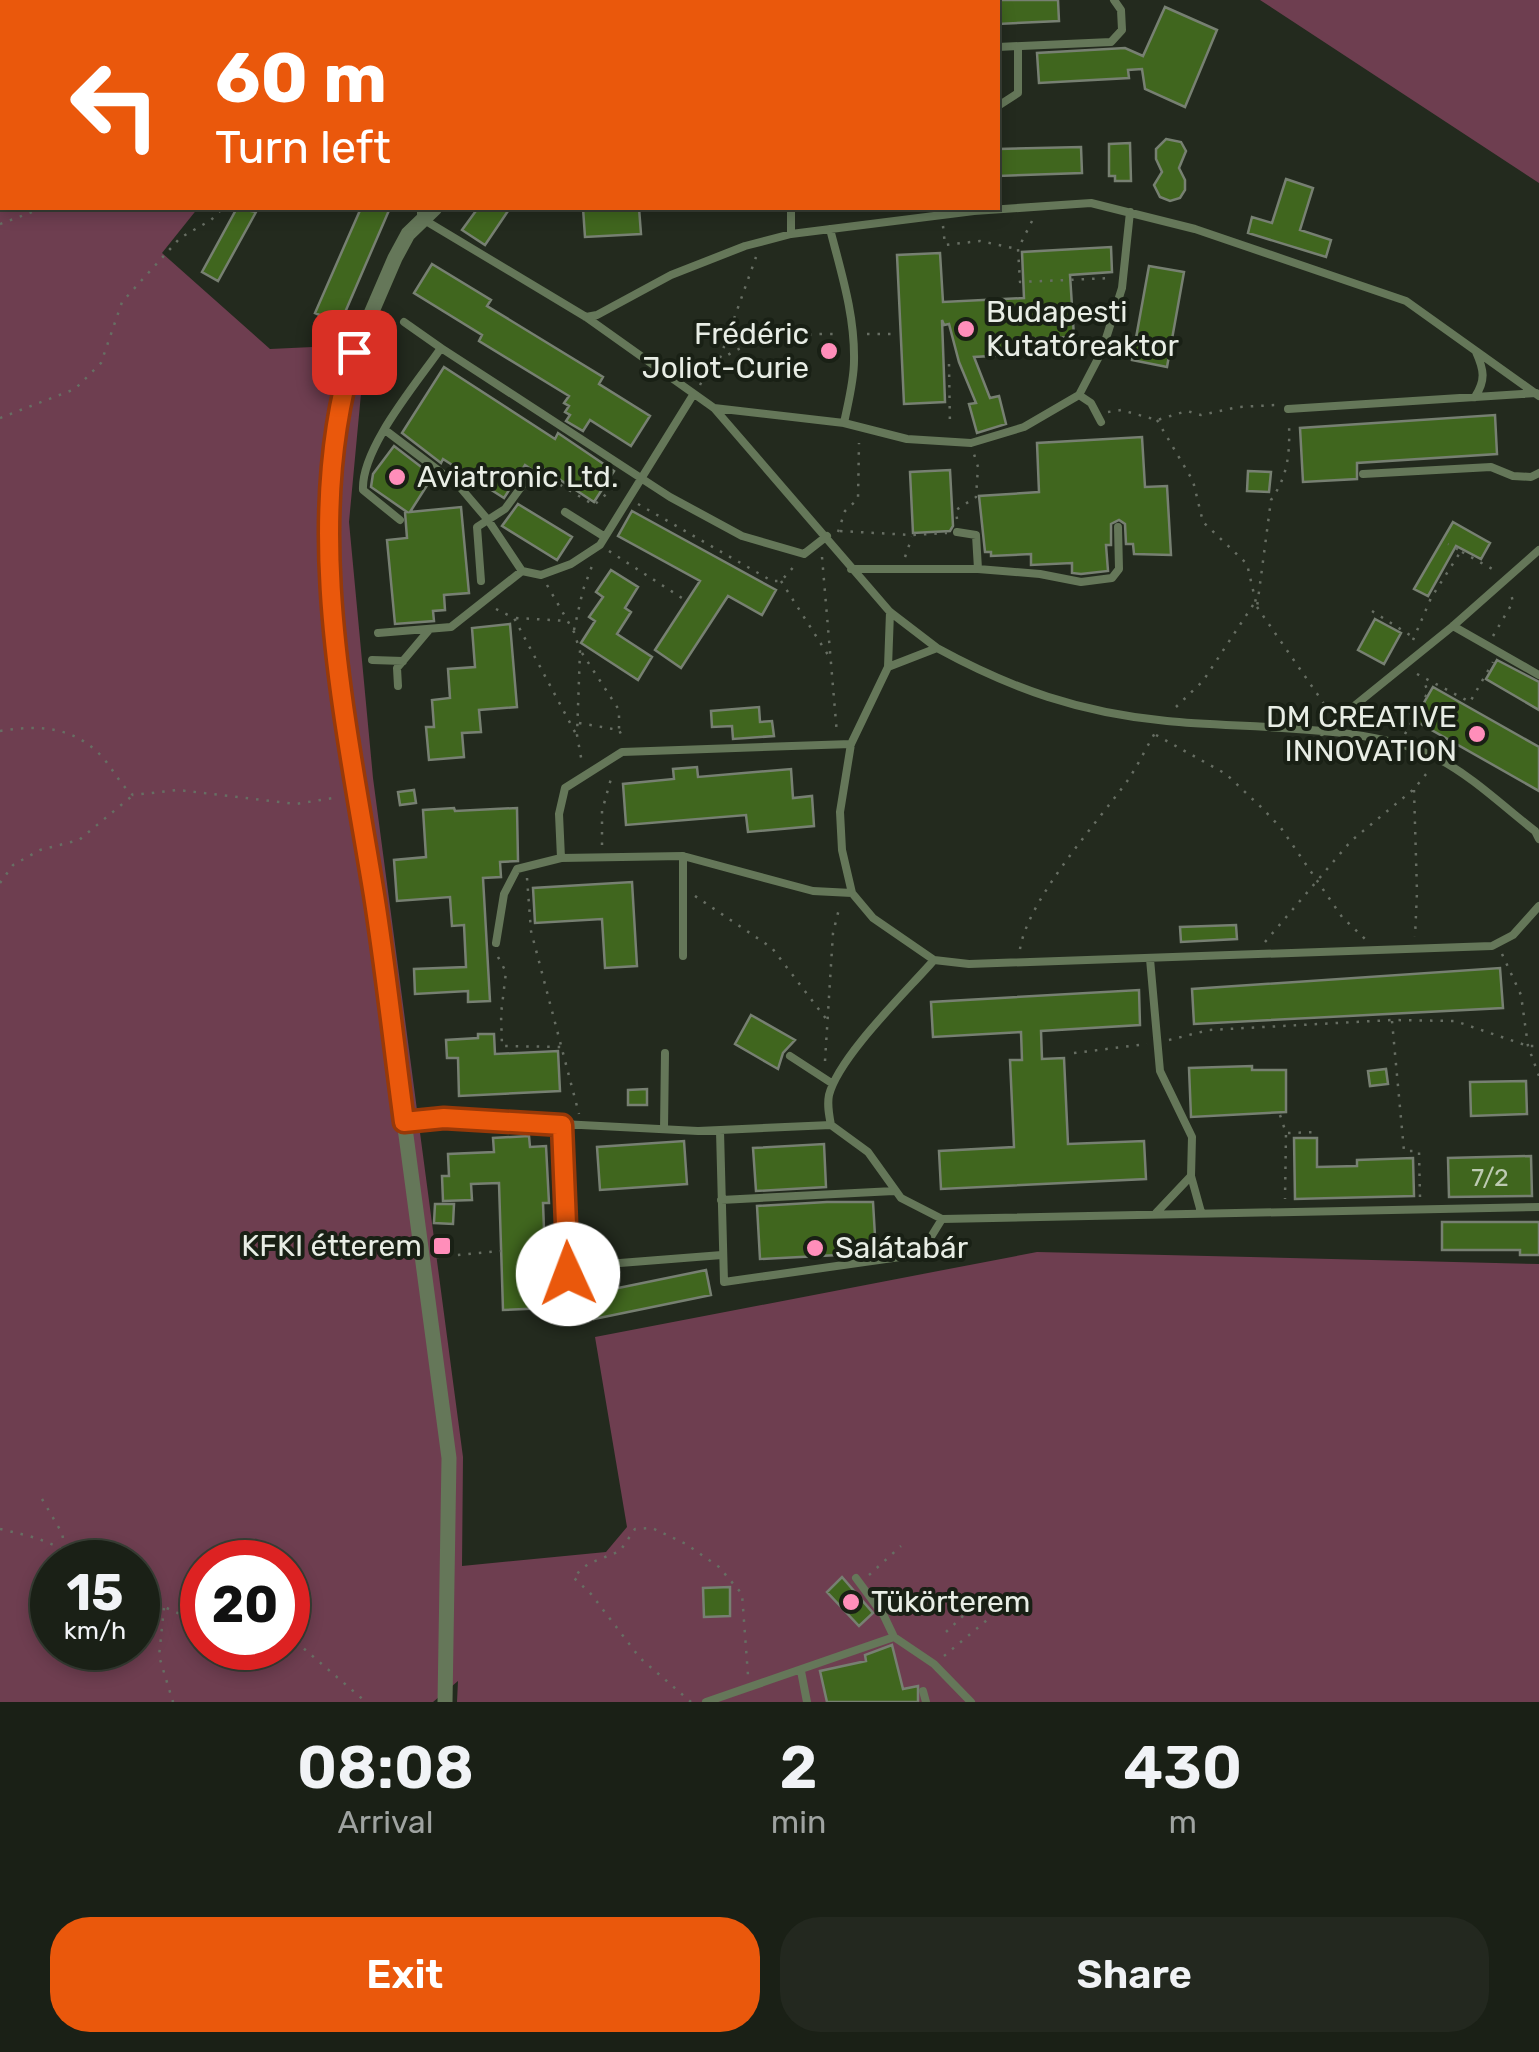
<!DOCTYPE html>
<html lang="en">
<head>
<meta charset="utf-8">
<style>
	body { margin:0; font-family:Rubik,sans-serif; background:#23281f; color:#f1f3f6; height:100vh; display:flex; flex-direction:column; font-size:38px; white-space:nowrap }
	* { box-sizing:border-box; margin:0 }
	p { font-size:32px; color:#9fa3a1 }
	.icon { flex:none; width:55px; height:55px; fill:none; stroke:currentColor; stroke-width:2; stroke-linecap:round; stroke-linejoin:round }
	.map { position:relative; height:1702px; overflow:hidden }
	.drawer { display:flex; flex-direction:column; background:#1a2016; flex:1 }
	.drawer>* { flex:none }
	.top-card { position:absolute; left:0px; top:0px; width:1000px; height:210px; box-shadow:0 5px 15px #0003,0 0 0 2px #383e35; background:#ea580c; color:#fff; overflow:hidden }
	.speed { position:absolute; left:30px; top:1540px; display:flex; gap:20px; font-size:50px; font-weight:700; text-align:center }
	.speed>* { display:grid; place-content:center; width:130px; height:130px; border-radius:50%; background:#1a2016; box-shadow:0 5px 15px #0003,0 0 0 2px #383e35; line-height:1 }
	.speed small { font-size:25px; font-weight:400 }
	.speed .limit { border:15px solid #d22; background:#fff; color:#111 }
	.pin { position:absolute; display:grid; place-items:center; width:85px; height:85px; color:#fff; margin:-42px; border-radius:20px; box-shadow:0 5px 15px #0006 }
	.me { position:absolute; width:110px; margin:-55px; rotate:358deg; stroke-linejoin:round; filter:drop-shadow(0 0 8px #0008) }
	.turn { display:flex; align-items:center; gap:35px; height:210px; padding:0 50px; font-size:45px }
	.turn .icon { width:130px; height:130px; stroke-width:2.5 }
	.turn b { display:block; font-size:70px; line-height:85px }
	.eta { display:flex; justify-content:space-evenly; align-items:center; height:170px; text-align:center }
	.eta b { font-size:60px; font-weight:600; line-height:70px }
	.action { display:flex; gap:20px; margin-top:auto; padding:20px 50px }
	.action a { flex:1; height:115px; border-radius:40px; background:#ea580c; color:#fff; font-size:40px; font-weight:600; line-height:115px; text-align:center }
	.action a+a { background:#23281f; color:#f1f3f6 }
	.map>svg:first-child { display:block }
	.green { fill:#6e3e50; fill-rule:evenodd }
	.building { fill:#40661e; stroke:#778072; stroke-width:2.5 }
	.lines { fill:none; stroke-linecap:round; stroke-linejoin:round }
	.path { stroke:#676e63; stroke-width:2.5; stroke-dasharray:2.5 8; stroke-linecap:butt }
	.lane { stroke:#657759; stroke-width:8 }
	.street { stroke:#657759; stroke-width:15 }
	.route-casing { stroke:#983908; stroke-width:25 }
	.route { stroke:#ea580c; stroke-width:18 }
	.poi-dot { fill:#ff8eba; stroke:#192015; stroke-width:4 }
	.labels { text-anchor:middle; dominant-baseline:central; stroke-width:8; stroke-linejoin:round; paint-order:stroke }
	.number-label { font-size:25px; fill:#becbb3 }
	.poi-label { font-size:30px; fill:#e8ede5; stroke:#192015; text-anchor:start }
</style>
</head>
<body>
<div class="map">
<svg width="1539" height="1702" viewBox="0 0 1539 1702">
	<rect width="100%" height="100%" fill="#232a1e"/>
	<!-- green -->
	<path class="green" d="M0 0H355L2 2V208H198L162 253 270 349 377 344 362 383 349 522 373 778 463 1457 462 1566 606 1552 627 1527 595 1337 1037 1252 1539 1264V1702H457L458 1681 433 1702H0ZM52 1562H138V1648H52ZM202 1562H288V1648H202Z
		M407 0H663L660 2Z
		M1260 0H1539V183Z"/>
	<!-- building -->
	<path class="building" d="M998 0H1058L1059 21 998 24Z
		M1165 7 1217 30 1185 107 1145 89 1142 69 1128 70 1129 78 1039 83 1037 53 1125 48 1143 56Z
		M1166 139 1181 142 1186 151 1179 168 1185 180V190L1180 198 1170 201 1160 197 1154 185 1162 172 1156 159V149Z
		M1130 143 1131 181H1115V176H1109V144Z
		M1081 147 1082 173 998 176V149Z
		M1286 179 1313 188 1300 230 1331 240 1326 257 1248 233 1252 217 1272 223Z
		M237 208 256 212 218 281 202 272Z
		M361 208H390L340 324 315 313Z
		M478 208H510L485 245 462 230Z
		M583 208H639L641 234 585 237Z
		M1111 247 1112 272 1070 275 1074 337 1026 339 1027 354 974 357 990 398 999 396 1006 424 977 433 969 404 976 403 959 362 949 324 944 325 942 320 945 402 904 404 897 255 940 253 943 302 1024 298 1022 252Z
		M432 264 491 300 487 306 603 377 599 384 650 416 631 446 590 420 583 431 566 421 570 415 565 412 569 406 564 403 569 396 479 341 482 335 414 293Z
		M1149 266 1184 272 1167 367 1132 360Z
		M444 367 555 439 558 433 614 471 594 502 542 468 538 474 525 465 504 498 443 459 441 463 402 433Z
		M1495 415 1497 454 1357 463V479L1303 482 1300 428Z
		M1142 437 1145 487 1167 486 1171 555 1134 554 1133 544H1126L1125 524 1119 520 1111 524V545H1106L1108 571 1081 574 1072 573V563L1031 565V554L991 556V552H985L979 496 1039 492 1037 443Z
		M394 446 433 476 410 512 461 507 469 593 444 595 445 610 433 611 434 621 395 624 387 540 407 538 405 512H407L371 487 373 474Z
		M950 470 953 526 950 531 913 533 910 472Z
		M1248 471 1271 472 1269 492 1247 491Z
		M518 504 572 537 557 560 502 526Z
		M632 511 776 590 762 615 728 596 681 668 655 650 700 581 618 536Z
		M1453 522 1490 543 1481 559 1456 546 1428 596 1414 589Z
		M611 570 638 587 625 608 631 612 617 634 652 657 638 680 581 643 595 621 589 617 603 597 596 592Z
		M1375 619 1401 633 1384 664 1358 650Z
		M510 624 517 707 479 710 481 732 462 733 464 757 429 760 426 727H434L432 700 450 698 448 669 475 667 472 628Z
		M1497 660 1539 682V710L1486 679Z
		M1433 687 1539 747V791L1414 720Z
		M759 707 760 722 772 721 774 736 733 739 732 726 712 727 711 711Z
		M697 767 698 777 791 769 793 798 812 796 814 826 748 832 746 815 626 825 623 784 674 779 673 769Z
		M414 790 416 803 400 805 398 792Z
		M454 808 455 811 517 808 518 861 500 862 501 877 483 878 490 1001 468 1002V991L415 994 414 969 466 967 464 925 452 926 450 897 397 901 394 860 426 857 423 810Z
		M632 882 637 966 605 968 602 919 535 923 533 888Z
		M1236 925 1237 939 1181 942 1180 927Z
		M1500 968 1503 1008 1194 1024 1192 989Z
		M1139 990 1140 1025 1041 1031 1042 1059 1064 1058 1068 1144 1144 1141 1146 1179 941 1189 939 1151 1014 1147 1010 1060H1022L1021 1032 933 1037 931 1002Z
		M751 1015 795 1040 783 1053 778 1069 735 1044Z
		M478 1034H494L495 1054 558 1051 560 1091 459 1096 458 1058H447L446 1040 478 1038Z
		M1252 1066V1070H1286V1112L1191 1117 1189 1068Z
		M1386 1069 1388 1084 1370 1086 1368 1071Z
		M1526 1081 1527 1114 1471 1116 1470 1082Z
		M647 1089V1105H628V1090Z
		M529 1136 530 1147 546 1146 549 1203H543L547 1308 503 1310 499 1183 471 1184 472 1200 443 1201 442 1176H449L448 1154 494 1152 493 1138Z
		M1294 1138H1317V1167L1357 1166V1160L1413 1158 1414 1196 1295 1199Z
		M684 1141 687 1184 600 1190 597 1147Z
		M824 1144 826 1187 756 1191 753 1148Z
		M1531 1156 1532 1196 1449 1197 1448 1158Z
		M827 1202H873L876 1253 760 1259 757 1206Z
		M435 1204H454L453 1224 434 1223Z
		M1442 1222H1539V1255H1520V1250H1442Z
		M706 1270 711 1295 594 1319 589 1294Z
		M842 1577 873 1613 859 1626 827 1592Z
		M730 1587V1616L704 1617 703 1588Z
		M892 1645 903 1689 918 1686V1702H827L820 1671 866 1661 865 1655Z"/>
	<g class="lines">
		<!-- path -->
		<path class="path" d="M250 0 251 2
			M0 7H2
			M1032 221 1018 249 1020 282 1112 278
			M0 224 43 208
			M943 226 945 245 980 241 1017 249
			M867 334H891
			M720 358 756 257
			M949 364 950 427
			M700 385C724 337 792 333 839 334
			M1108 412 1121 410 1157 420 1187 411 1201 415 1238 407 1276 405
			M0 418 75 389 101 363 122 302 180 238 211 220 223 208
			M1157 420 1193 481 1203 522 1247 564 1257 607 1271 500C1288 476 1290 453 1289 424
			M542 474 594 505 612 489 618 493
			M638 504 772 581H781L797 563
			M957 519 956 510 976 497 978 467 974 454
			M840 531 912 535 947 533
			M838 532 845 511 858 499 859 443
			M609 551 682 598
			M1462 552 1494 570
			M822 557 837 734
			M905 557 912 537
			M781 581 830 658
			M547 585 574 632 580 651 577 735 582 763
			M1257 607 1329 711
			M496 609 514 618 576 734
			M1372 611 1413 637
			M516 618 568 621
			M574 630 583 590 592 566
			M1493 636 1513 602 1510 590
			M1413 640 1431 598 1461 551 1448 544
			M582 653 619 710V729
			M1417 674 1470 702 1493 662
			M1176 707 1203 681 1255 602
			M579 723 619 730 624 740
			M0 731C42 724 80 727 108 764 116 775 122 786 133 795L178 790 296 804 339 797
			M1405 734 1428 692 1423 679
			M1156 735 1226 774 1262 808 1281 828 1342 917 1365 939
			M1414 790 1417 892 1415 937
			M602 845V811L612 775
			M527 878 531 931 579 1114
			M0 883 13 865 40 850 79 840 132 796
			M695 896 772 948 827 1020
			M1265 942 1351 841 1414 789 1431 768
			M1020 949C1028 899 1097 823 1128 780 1138 765 1146 748 1155 733
			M1502 954 1521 995 1528 1046 1539 1076
			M498 957 506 972 501 1014 502 1046 562 1047
			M1392 1021 1404 1151H1419L1420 1197
			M1169 1040 1209 1030 1392 1020 1455 1021 1528 1046H1539
			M1074 1053 1147 1044
			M825 1061 833 933 840 905
			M1280 1115 1286 1133 1285 1199
			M1288 1133 1317 1132
			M437 1257 501 1251
			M42 1499 62 1533 65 1549
			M0 1529C30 1536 56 1541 79 1562
			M869 1575 901 1546
			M138 1595 202 1624
			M164 1608 159 1656 173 1702
			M946 1632 964 1615
			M288 1635 366 1702
			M944 1656 993 1615
			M691 1702 640 1658 591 1594 573 1577 588 1564 620 1551 635 1529 652 1528 686 1544 719 1567 742 1594 748 1675"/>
		<!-- lane -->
		<path class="lane" d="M944 0 946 2
			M399 2V0
			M800 2 801 0
			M998 47 1111 42 1122 30 1121 10 1114 0
			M998 106 1018 93V47
			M421 208V218L586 317 714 408 890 612 937 648
			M791 208V234
			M830 229C841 272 855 315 854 361 854 381 848 403 844 423
			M586 317 597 315 671 275 745 246 791 234 974 211 1091 203 1195 229 1406 301 1539 396
			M404 322 441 348
			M1079 395 1091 403 1101 422
			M1475 397C1486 380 1484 370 1476 352
			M714 408 844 423 907 439 971 443 1024 427 1079 395 1102 351 1122 288 1130 212
			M1288 409 1536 393
			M385 430 459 486 488 520 522 571
			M1363 474 1491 467 1513 476 1531 477 1539 473
			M565 512 605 537
			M400 520 363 490C361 448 417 383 441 348L670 497 742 536 804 554 827 536
			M957 532 976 535 978 569
			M851 569H978L1040 574 1081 582 1112 578 1119 569 1118 527
			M481 581 477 527 505 509 530 475
			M890 612 888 667 851 744 840 812 842 850 852 893 873 918 934 960 969 964 1492 946 1513 935 1539 906
			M1453 626 1539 675
			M378 633 451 627 522 571 541 575 571 564 600 545 693 395
			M372 660 403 661
			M888 667 937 648C1012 689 1081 713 1167 721 1243 729 1370 723 1437 758 1472 776 1504 807 1535 831L1539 839
			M398 686 397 668 429 630
			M1322 732 1453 626 1539 550
			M683 856V956
			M561 858 559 814 565 788 622 752 851 744
			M496 943 504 894 517 869 561 858 683 856 813 891 852 893
			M1150 959 1160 1071 1192 1137 1191 1176 1201 1212
			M934 960C907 991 839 1056 829 1095 827 1105 829 1115 831 1125L868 1152 901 1198 942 1219 1539 1207
			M790 1056 833 1084
			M406 1122 444 1118 698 1131 831 1125
			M562 1125 568 1295
			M664 1129 665 1053
			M720 1131 724 1282 907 1256 926 1245 942 1219
			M721 1200 894 1191
			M1156 1213 1191 1176
			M607 1264 722 1255
			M856 1578 884 1616 894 1637
			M801 1671 807 1702
			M923 1691 926 1702
			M706 1702 894 1637 934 1664 971 1702"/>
		<!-- street -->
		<path class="street" d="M698 2 701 0
			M435 208 408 234 395 258 354 353 341 395 327 498 335 616 355 795 374 895 449 1458 445 1702"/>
	</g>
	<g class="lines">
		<!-- route casing -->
		<g class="route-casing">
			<path id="route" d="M354 352C300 523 346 722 374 895 386 971 394 1047 404 1122L444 1118 562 1125 568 1274"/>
		</g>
		<!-- route -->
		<use href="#route" class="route"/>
	</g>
	<!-- markers -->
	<g class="poi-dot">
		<circle cx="966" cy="329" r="10"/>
		<circle cx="829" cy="351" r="10"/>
		<circle cx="397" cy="477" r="10"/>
		<circle cx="1477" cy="734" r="10"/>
		<rect x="432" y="1236" width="20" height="20" rx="5"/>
		<circle cx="815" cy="1248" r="10"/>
		<circle cx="851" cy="1602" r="10"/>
	</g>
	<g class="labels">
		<!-- number labels -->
		<g class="number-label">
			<text x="1490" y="1177">7/2</text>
		</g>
		<!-- poi labels -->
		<g class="poi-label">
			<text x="986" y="312">Budapesti<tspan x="986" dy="34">Kutatóreaktor</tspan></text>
			<text x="809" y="334" text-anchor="end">Frédéric<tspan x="809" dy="34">Joliot-Curie</tspan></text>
			<text x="417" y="477">Aviatronic Ltd.</text>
			<text x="1457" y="717" text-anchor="end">DM CREATIVE<tspan x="1457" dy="34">INNOVATION</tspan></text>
			<text x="422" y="1246" text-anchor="end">KFKI étterem</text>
			<text x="835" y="1248">Salátabár</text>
			<text x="871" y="1602">Tükörterem</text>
		</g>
	</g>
</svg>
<div class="speed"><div>15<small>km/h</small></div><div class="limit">20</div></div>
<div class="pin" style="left:354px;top:352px;background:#d93025"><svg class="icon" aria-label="arrive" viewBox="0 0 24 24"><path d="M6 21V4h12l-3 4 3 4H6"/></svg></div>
<svg class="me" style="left:568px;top:1274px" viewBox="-20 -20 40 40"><circle r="19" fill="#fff"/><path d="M0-13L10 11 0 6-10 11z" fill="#ea580c"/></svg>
<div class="top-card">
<div class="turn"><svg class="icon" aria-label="left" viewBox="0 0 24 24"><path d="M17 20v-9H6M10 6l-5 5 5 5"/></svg><div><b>60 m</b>Turn left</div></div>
</div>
</div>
<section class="drawer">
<div class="eta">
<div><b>08:08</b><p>Arrival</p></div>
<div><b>2</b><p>min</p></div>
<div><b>430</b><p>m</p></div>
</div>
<div class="action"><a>Exit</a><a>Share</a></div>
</section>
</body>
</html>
